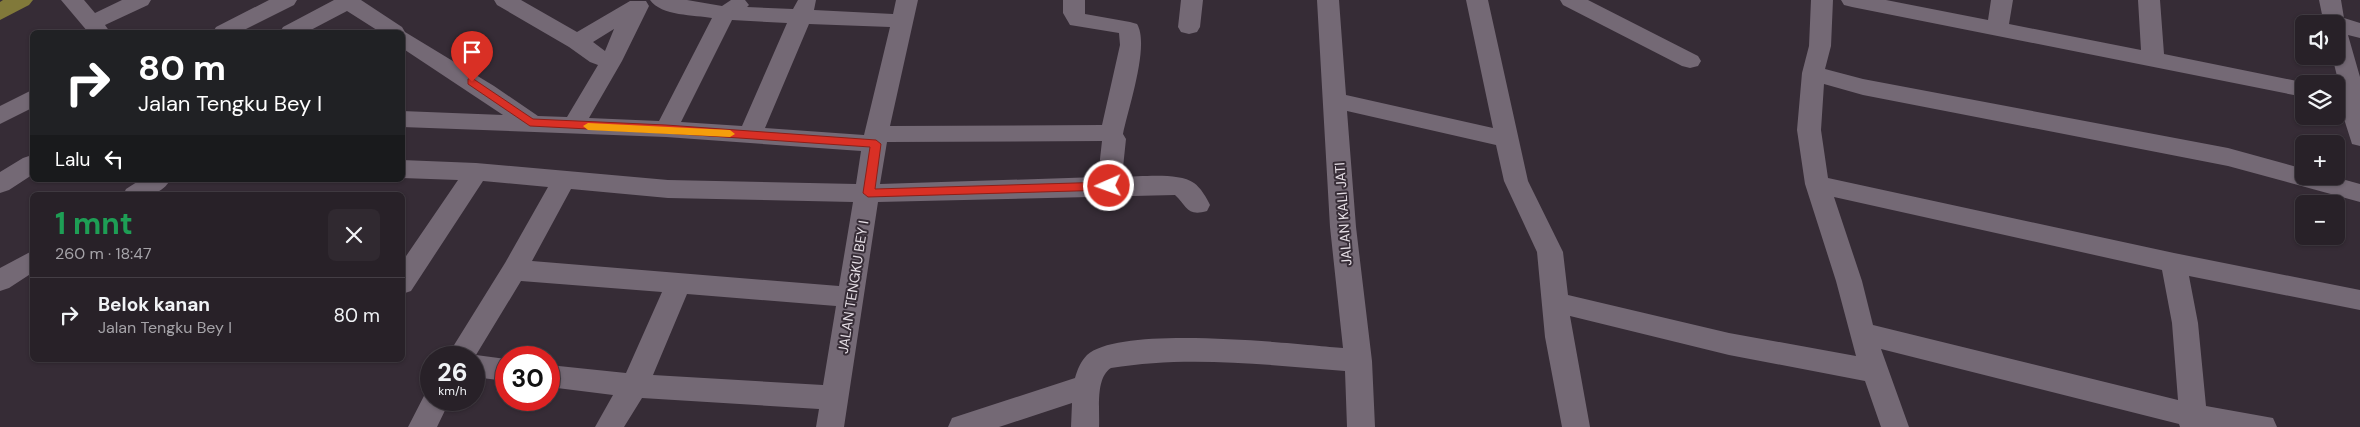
<!DOCTYPE html>
<html lang="id">
<head>
<meta charset="utf-8">
<style>
	body { margin:0; font-family:"DM Sans",sans-serif; background:#302930; color:#f1f3f6; height:100vh; display:flex; flex-direction:column; font-size:19px; white-space:nowrap }
	* { box-sizing:border-box; margin:0 }
	p { font-size:16px; color:#a5a3a8 }
	.icon { flex:none; width:28px; height:28px; fill:none; stroke:currentColor; stroke-width:2; stroke-linecap:round; stroke-linejoin:round }
	.map { position:relative; flex:1; overflow:hidden }
	.drawer { position:absolute; left:30px; top:192px; width:375px; height:170px; display:flex; flex-direction:column; background:#282128; border-radius:8px; box-shadow:0 1px 4px #0004,0 0 0 1px #443e45 }
	.drawer>* { flex:none }
	.banner { position:absolute; left:30px; top:30px; width:375px; height:152px; border-radius:8px; box-shadow:0 1px 4px #0004,0 0 0 1px #443e45; background:#202124; color:#fff; overflow:hidden }
	.buttons { position:absolute; left:2295px; top:15px; display:grid; gap:10px }
	.buttons a { display:grid; place-items:center; width:50px; height:50px; border-radius:8px; background:#282128; box-shadow:0 1px 4px #0004,0 0 0 1px #443e45; font-size:25px }
	.speed { position:absolute; left:420px; top:346px; display:flex; gap:10px; font-size:25px; font-weight:700; text-align:center }
	.speed>* { display:grid; place-content:center; width:65px; height:65px; border-radius:50%; background:#282128; box-shadow:0 1px 4px #0004,0 0 0 1px #443e45; line-height:1 }
	.speed small { font-size:12px; font-weight:400 }
	.speed .limit { border:8px solid #d22; background:#fff; color:#111 }
	.pin { position:absolute; display:grid; place-items:center; width:42px; height:42px; color:#fff; margin:-51px -21px; border-radius:50% 50% 50% 0; rotate:-45deg; box-shadow:0 0 5px #0007 }
	.pin .icon { rotate:45deg }
	.me { position:absolute; width:55px; margin:-28px; rotate:268deg; stroke-linejoin:round; filter:drop-shadow(0 0 4px #0008) }
	.turn { display:flex; align-items:center; gap:18px; height:105px; padding:0 25px; font-size:22px }
	.turn .icon { width:65px; height:65px; stroke-width:2.5 }
	.turn b { display:block; font-size:35px; line-height:42px }
	.then { display:flex; align-items:center; height:48px; padding:0 25px; background:#0003; gap:10px; font-size:19px }
	.round { display:grid; place-items:center; flex:none; width:52px; height:52px; border-radius:8px; background:#302930 }
	.overview { display:flex; align-items:center; justify-content:space-between; height:85px; padding:0 25px }
	h1 { font-size:30px; font-weight:700; line-height:38px; color:#1e9e55 }
	ul { padding:0; list-style:none }
	li { display:flex; align-items:center; gap:15px; height:75px; padding:0 25px; border-top:1px solid #443e45 }
	li div { flex:1 }
	li b { display:block; font-size:19px }
	li em { font-style:normal }
	.map>svg:first-child { display:block }
	.lines { fill:none; stroke-linecap:round; stroke-linejoin:round }
	.minor { fill:#746975; fill-rule:evenodd }
	.major { fill:#81793a; fill-rule:evenodd }
	.route { fill:#d93025; stroke:#8d1f18 }
	.slow { fill:#f59e0b }
	.labels { text-anchor:middle; dominant-baseline:central; stroke-width:4; stroke-linejoin:round; paint-order:stroke }
	.street-label { font-size:14px; fill:#e6dfe6; stroke:#362c36 }
</style>
</head>
<body>
<div class="map">
<svg width="2360" height="427" viewBox="0 0 2360 427">
	<rect width="100%" height="100%" fill="#362c36"/>
	<g class="lines">
		<!-- minor -->
		<path class="minor" d="M61 0H84L95 13 122 0H151L148 5 105 25 110 32H88Z
			M269 0H297L294 5 240 32H213L216 27Z
			M334 0H361L402 27 405 32 494 86 538 116 567 117 598 65 590 62 569 47 497 5 494 0H521L577 32 630 1H646L649 6 622 61 589 118 659 121 712 18C695 15 661 16 650 0H687L722 6 731 0H745L749 5 747 7 793 9 798 0H816L814 10 893 14 896 0H918L890 126 1102 125 1120 45 1119 33 1070 25 1063 13V0H1085V14L1130 22 1137 24C1150 45 1128 109 1123 134L1126 139 1122 177C1140 177 1178 172 1194 183 1200 187 1207 198 1210 205L1207 211C1187 217 1187 206 1175 195L878 202 844 427H816L819 409 642 398 624 427H595L613 395 549 387V365L626 373 662 292 521 281 476 355 506 359V381L474 377V358H446L505 263 548 187 483 181 411 291 402 294V262L458 180 402 178V160L476 163 668 180 856 184 861 151 666 137 402 127V111L503 115 402 48V32H380L347 11 307 32H280L283 27ZM732 20 787 23 742 126 681 122ZM809 24 890 27 864 135 765 128ZM614 29 605 51 593 42ZM1102 141 1098 177 880 184 887 142ZM571 189 668 198 853 202 839 286 532 261ZM687 294 836 306 823 385 653 375Z
			M1181 0H1203L1200 27 1197 32 1189 34 1181 32 1178 27Z
			M1317 0H1339L1346 95 1493 128 1466 0H1488L1528 181 1563 252 1568 295 1729 333 1856 356 1836 281 1805 184 1797 130 1802 73 1809 46 1811 0H1833L1831 46 1825 69 1863 79 2228 148 2304 169V176H2331L2360 184V202L2228 166 1863 95 1824 84 1821 130 1828 178 2174 253 2360 290V310L2189 276 2198 323 2206 406 2273 418 2277 427H2180L2179 424 1881 349 1909 427H1881L1865 381 1729 355 1570 316 1590 427H1562L1545 337 1537 252 1504 181 1496 145 1347 111 1356 227 1372 361 1375 427H1347L1345 371C1266 365 1189 355 1111 368 1095 378 1100 410 1099 427H1071L1072 403 999 427H948L952 418 1075 378C1077 370 1081 361 1087 355 1121 324 1295 344 1343 348L1330 227ZM1834 197 2162 270 2172 323 2178 400 1873 325 1862 281Z
			M1560 0H1588L1698 56 1701 61 1698 66 1690 68 1682 66 1563 5Z
			M1841 0H1886L1988 20 1991 0H2013L2009 24 2141 50 2138 0H2160L2164 54 2312 84H2304V97L1852 7 1844 5Z
			M2319 0H2341L2344 18 2360 23V38L2348 35 2360 77V146L2352 144 2338 100 2336 101V85L2339 84 2332 56H2336V24H2324Z
			M32 90V108L0 124V106Z
			M32 155V175L9 190 0 193V172L23 158Z
			M140 180H170C160 198 141 195 123 195L126 189Z
			M32 251V273L9 288 0 291V268Z
			M431 390V400H450L437 427H408L426 392Z"/>
		<!-- major -->
		<path class="major" d="M3 0H33L29 5 0 20V2Z"/>
	</g>
	<!-- route -->
	<path class="route" d="M472 78 533 119 666 125 876 140 881 144 875 189 1109 182 1115 186 1109 190 868 197 863 193 870 147 666 133 530 126 468 84V79Z"/>
	<!-- slow -->
	<path class="slow" d="M588 123 730 130 735 134 730 137 588 130 583 126Z"/>
	<g class="labels">
		<!-- street labels -->
		<g class="street-label">
			<text transform="translate(1343 214) rotate(-94)">JALAN KALI JATI</text>
			<text transform="translate(853 287) rotate(-81)">JALAN TENGKU BEY I</text>
		</g>
	</g>
</svg>
<div class="buttons">
<a><svg class="icon" aria-label="sound" viewBox="0 0 24 24"><path d="M4 9h4l5-4v14l-5-4H4zM17 9q2 3 0 6"/></svg></a>
<a><svg class="icon" aria-label="layers" viewBox="0 0 24 24"><path d="M12 4l9 5-9 5-9-5zM3 14l9 5 9-5"/></svg></a>
<a>+</a>
<a>−</a>
</div>
<div class="speed"><div>26<small>km/h</small></div><div class="limit">30</div></div>
<div class="pin" style="left:472px;top:82px;background:#d93025"><svg class="icon" aria-label="arrive" viewBox="0 0 24 24"><path d="M6 21V4h12l-3 4 3 4H6"/></svg></div>
<svg class="me" style="left:1109px;top:186px" viewBox="-20 -20 40 40"><circle r="17" fill="#d93025" stroke="#fff" stroke-width="3"/><path d="M0-11L8 9 0 5-8 9z" fill="#fff"/></svg>
<div class="banner">
<div class="turn"><svg class="icon" aria-label="right" viewBox="0 0 24 24"><path d="M7 20v-9h11M14 6l5 5-5 5"/></svg><div><b>80 m</b>Jalan Tengku Bey I</div></div>
<div class="then">Lalu<svg class="icon" aria-label="left" viewBox="0 0 24 24"><path d="M17 20v-9H6M10 6l-5 5 5 5"/></svg></div>
</div>
<section class="drawer">
<div class="overview"><div><h1>1 mnt</h1><p>260 m · 18:47</p></div><a class="round"><svg class="icon" aria-label="close" viewBox="0 0 24 24"><path d="M6 6l12 12M18 6L6 18"/></svg></a></div>
<ul>
<li><svg class="icon" aria-label="right" viewBox="0 0 24 24"><path d="M7 20v-9h11M14 6l5 5-5 5"/></svg><div><b>Belok kanan</b><p>Jalan Tengku Bey I</p></div><em>80 m</em></li>
</ul>
</section>
</div>
</body>
</html>
